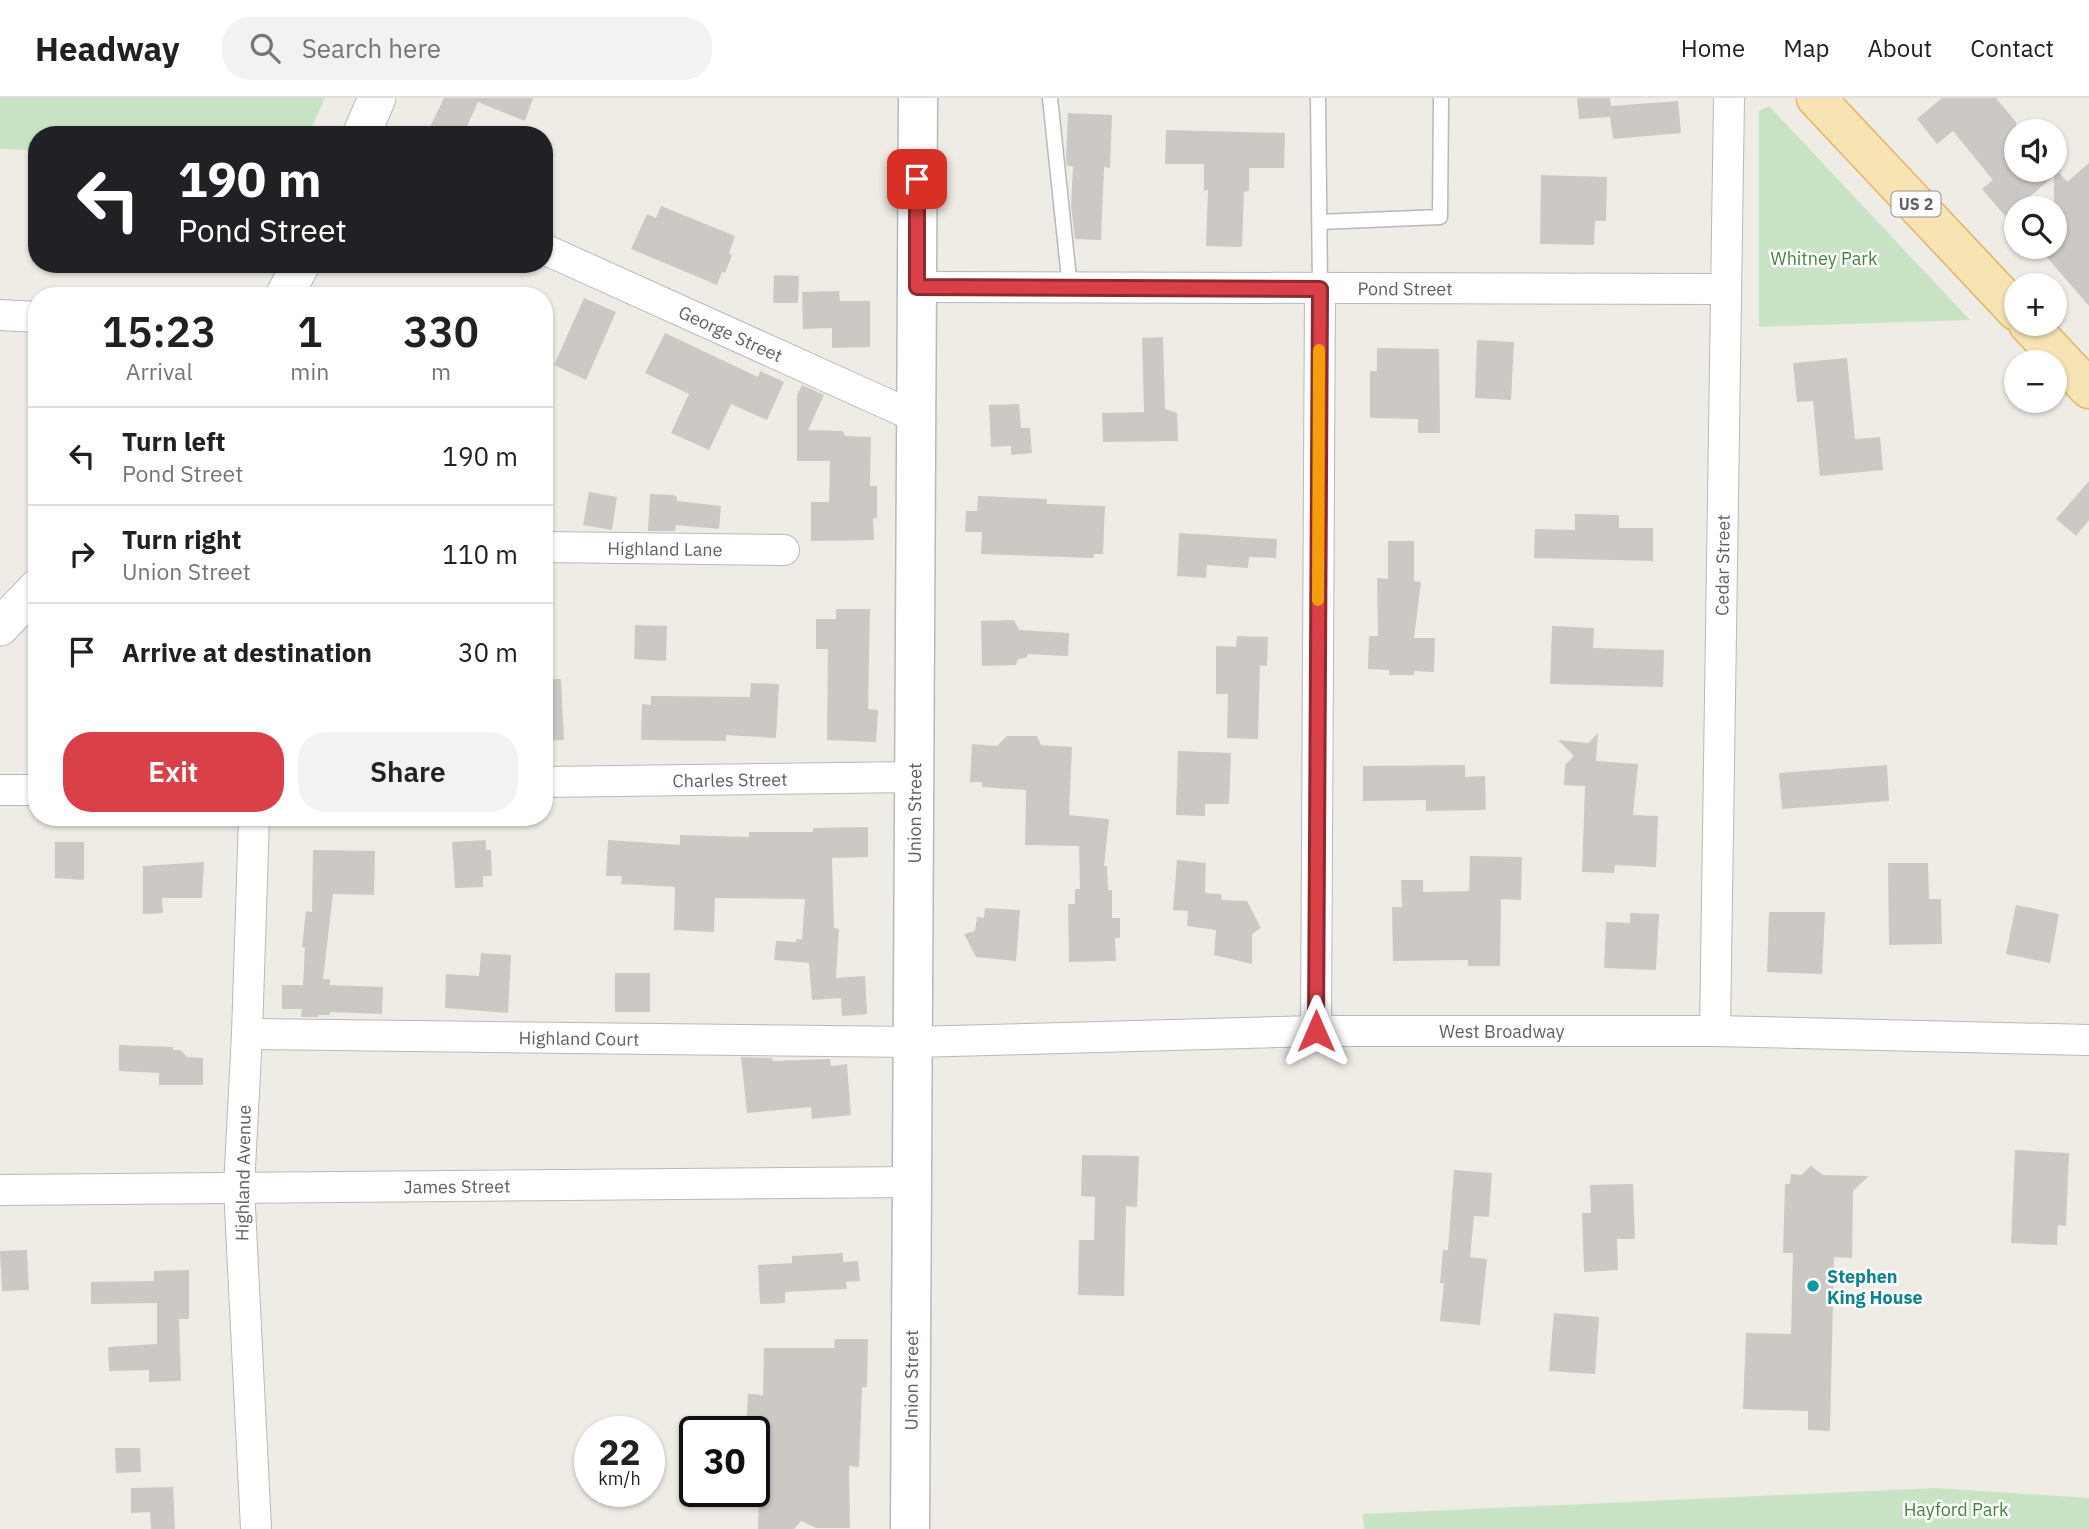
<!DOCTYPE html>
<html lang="en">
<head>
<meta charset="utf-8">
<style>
	body { margin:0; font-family:"IBM Plex Sans",sans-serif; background:#f2f2f2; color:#202124; height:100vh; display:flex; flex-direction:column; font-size:26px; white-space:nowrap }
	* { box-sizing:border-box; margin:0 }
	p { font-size:23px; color:#757577 }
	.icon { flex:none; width:38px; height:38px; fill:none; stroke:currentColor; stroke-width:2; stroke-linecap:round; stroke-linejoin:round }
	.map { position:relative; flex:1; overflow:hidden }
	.drawer { position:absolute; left:28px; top:189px; width:525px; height:539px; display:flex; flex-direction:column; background:#fff; border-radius:28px; box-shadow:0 2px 5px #0004 }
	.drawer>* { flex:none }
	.hud { position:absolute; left:28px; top:28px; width:525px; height:147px; border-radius:28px; box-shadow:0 2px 5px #0004; background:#202124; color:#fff; overflow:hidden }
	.controls { position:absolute; left:2004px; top:21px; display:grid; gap:14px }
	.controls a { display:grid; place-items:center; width:63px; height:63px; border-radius:50%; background:#fff; box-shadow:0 2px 5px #0004; font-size:35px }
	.speed { position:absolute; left:574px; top:1318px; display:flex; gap:14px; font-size:35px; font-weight:700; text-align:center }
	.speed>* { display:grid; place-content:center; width:91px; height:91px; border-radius:50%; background:#fff; box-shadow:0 2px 5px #0004; line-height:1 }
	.speed small { font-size:18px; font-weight:400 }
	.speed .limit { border:4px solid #111; border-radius:10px; background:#fff; color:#111 }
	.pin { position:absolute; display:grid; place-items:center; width:60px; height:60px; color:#fff; margin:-30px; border-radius:14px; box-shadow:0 4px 10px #0006 }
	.me { position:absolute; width:77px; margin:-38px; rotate:0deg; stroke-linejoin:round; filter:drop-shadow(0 0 5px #0008) }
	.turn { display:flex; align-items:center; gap:24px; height:147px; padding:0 35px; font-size:32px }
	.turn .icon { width:91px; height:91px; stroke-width:2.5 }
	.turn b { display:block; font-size:49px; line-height:60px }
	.eta { display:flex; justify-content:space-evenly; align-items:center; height:119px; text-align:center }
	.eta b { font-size:42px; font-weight:600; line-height:49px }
	.primary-button { display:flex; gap:14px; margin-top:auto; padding:14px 35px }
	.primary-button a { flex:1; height:80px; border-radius:28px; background:#da4047; color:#fff; font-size:28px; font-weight:600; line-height:80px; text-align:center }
	.primary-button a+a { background:#f2f2f2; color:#202124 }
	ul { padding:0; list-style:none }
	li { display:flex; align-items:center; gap:21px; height:98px; padding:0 35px; border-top:2px solid #e0e0e0 }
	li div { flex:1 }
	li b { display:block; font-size:26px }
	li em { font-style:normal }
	header { display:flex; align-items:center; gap:42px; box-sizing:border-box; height:98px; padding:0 35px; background:#fff; border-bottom:2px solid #e0e0e0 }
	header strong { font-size:33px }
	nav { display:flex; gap:38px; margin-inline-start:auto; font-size:24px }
	.search { width:490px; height:63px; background:#f2f2f2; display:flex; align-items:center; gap:18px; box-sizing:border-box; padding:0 24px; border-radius:28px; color:#757577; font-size:26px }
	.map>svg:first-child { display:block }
	.green { fill:#c9e4c5 }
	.building { fill:#ccc9c4 }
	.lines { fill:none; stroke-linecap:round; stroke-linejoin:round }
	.service-casing { stroke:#b6b9bb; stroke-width:17 }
	.minor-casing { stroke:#b6b9bb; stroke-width:32 }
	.tertiary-casing { stroke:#b6b9bb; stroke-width:39 }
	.secondary-casing { stroke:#b5b9bc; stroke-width:41 }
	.primary-casing { stroke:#e5b368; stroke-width:41 }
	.service { stroke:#fff; stroke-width:14 }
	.minor { stroke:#fff; stroke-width:30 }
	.tertiary { stroke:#fff; stroke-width:37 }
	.secondary { stroke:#fff; stroke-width:38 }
	.primary { stroke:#f8e4b2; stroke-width:38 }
	.route-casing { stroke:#8e2a2e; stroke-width:18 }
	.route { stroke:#da4047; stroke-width:12 }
	.slow { stroke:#f59e0b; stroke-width:12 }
	.culture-dot { fill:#0f9aa8; stroke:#fff; stroke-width:2.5 }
	.labels { text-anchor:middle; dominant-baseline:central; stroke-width:5; stroke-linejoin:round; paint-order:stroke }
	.shield { fill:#fff; stroke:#8e9193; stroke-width:2 }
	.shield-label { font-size:16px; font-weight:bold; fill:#5e6265 }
	.park-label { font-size:18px; fill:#43843e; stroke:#fff }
	.street-label { font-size:18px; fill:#5e6265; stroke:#fff }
	.culture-label { font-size:18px; font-weight:bold; fill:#0d838f; stroke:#fff; text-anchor:start }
</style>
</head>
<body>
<header>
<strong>Headway</strong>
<div class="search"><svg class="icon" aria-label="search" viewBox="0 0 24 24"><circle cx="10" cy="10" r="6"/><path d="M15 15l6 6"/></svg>Search here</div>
<nav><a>Home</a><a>Map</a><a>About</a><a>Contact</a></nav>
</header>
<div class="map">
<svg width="2089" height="1431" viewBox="0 0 2089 1431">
	<rect width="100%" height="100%" fill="#efece6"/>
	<!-- green -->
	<path class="green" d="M0 0H325L308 37H37V52L0 51Z
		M1769 8 1970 222 1759 229V13Z
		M1936 1390 2089 1400V1431H1364L1363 1416Z"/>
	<!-- building -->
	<path class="building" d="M444 0H533L525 23 478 4 463 37H426Z
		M1577 0H1610L1611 8 1678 3 1681 35 1613 41 1610 19 1579 21Z
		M1942 0H1996L2016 24V72H2054V69L2062 72 2059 74 2067 84 2089 65V208L2038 149H2054V78L2006 119 1982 91 1993 82 1953 33 1937 46 1917 21Z
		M1068 15 1112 17 1110 70 1104 69 1101 142 1075 141 1071 108 1073 68H1067L1066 61Z
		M1166 32 1285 35 1284 70H1249V93L1244 94 1242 149 1206 148 1208 92 1204 93V66H1165Z
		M1541 77 1607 79 1606 123H1595L1594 147 1540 146Z
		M661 108 735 138 729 155 732 157 725 175 722 174 717 187 631 151 647 116 656 120Z
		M774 177 799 178 798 205H773Z
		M839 193 840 203H870V249L832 250V230L803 231 802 194Z
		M584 200 616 214 586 282 554 267Z
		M665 235 758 279 760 273 784 284 767 322 731 306 709 352 671 335 689 296 645 275Z
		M1163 239 1165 311 1177 315 1178 343 1103 344 1102 315 1144 314 1142 240Z
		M1477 242 1514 244 1511 302 1475 300Z
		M1377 250 1439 251 1440 335H1418V321L1370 320V273H1377Z
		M1847 260 1855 341 1880 339 1883 372 1820 378 1813 303 1797 304 1793 265Z
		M802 287 824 297 808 332 843 333 845 338 871 339 870 388H877V420H873L874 442 811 443V404H829L830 363H797V297Z
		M1019 306 1021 330H1030L1032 355 1011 357V348L991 349 989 307Z
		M2089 383V422L2076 438 2056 421Z
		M589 394 617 399 612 432 583 427Z
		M650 396 673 397 677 399V403L721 408 719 431 676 427 675 433H648Z
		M978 398 1047 401V406L1105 408 1103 456H1094L1093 460 981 456 982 434H965L966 413H977Z
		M1575 416 1619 417V430H1653V463L1534 460 1535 431 1575 432Z
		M1179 435 1277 441 1276 460 1249 459 1248 470 1207 467 1206 480 1177 478Z
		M1388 443H1414V483L1421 484 1414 540H1435L1434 574 1414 573V577H1389V572L1368 571 1369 538H1378L1377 480 1388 481Z
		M836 511H870L868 611 878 612 876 644 827 642 828 551H816V521H836Z
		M1014 522 1019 532 1069 535 1068 558 1028 556 1026 560 1018 561 1016 567 982 568 981 523Z
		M635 527 667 528 666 563 634 561Z
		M1552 528 1594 530 1593 550 1664 552 1663 589 1550 586Z
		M1237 538 1268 539 1267 568 1260 567 1258 641 1227 640 1228 596H1216V548L1236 549Z
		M544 581H561L564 642 544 643Z
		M751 585 779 586 776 640 726 637V643L641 642 642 606 651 607V598L750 599Z
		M1598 635 1596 663 1638 666 1633 717 1658 718 1656 769 1615 767 1614 775 1582 774 1585 688 1564 687 1565 667 1574 658 1558 642 1588 645Z
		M1007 638H1037L1041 647 1072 649 1069 717 1109 721 1104 768H1107L1108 792H1112V820H1120V840H1115L1116 863 1069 864 1068 806H1075V791H1080L1079 748 1025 747 1026 692 982 689V684H970L972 646 997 648Z
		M1178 653 1231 655 1229 706H1205V718L1176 717Z
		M1465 667V679L1485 678 1486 712 1426 713V702L1363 703V668Z
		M1887 667 1889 703 1782 711 1779 675Z
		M868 729V759L832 760 834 830 839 831 836 880 865 878 867 916 842 918 841 900 812 902 809 865 774 862 776 843 796 844V841H802L805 801 715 800 714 834 674 832 675 789 621 786 622 778H606L608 742 680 747V737L749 739V734H813V730Z
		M486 742V752H491L492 778H483V789L455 790 452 744Z
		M55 744H84V782L55 780Z
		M313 752 375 753 374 797 333 796 323 881H330V887L383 889 382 916 330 914V917H318V919H301L302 911H282V887H303L305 849H302L306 813 312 814Z
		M1470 758 1522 759 1521 802 1501 801 1500 868H1468V862L1393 863 1392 809H1402L1401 782H1423V794L1469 793Z
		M1177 762 1206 765 1205 795 1221 796 1222 802 1247 803 1261 830 1252 836V866L1214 857 1216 832 1187 828 1188 813 1173 812Z
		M204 764 202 800H162L163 815 143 816V768Z
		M1888 765H1928L1929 801H1941L1942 846 1889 847Z
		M2016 807 2059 816 2050 865 2006 856Z
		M985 810 1020 812 1016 863 976 859 964 836 975 833 977 819 984 820Z
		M1769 814H1825L1822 876 1767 874Z
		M1630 815 1659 816 1656 872 1604 870 1606 824 1630 825Z
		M481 855 511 857 508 915 445 910 446 876 479 878Z
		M615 875H650V914H615Z
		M119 947 173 949V952H181L187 959 203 960V987H159V975L119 973Z
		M741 959 772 960 773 963 830 961 831 968 847 966 851 1017 812 1021 811 1009 747 1015Z
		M2015 1052 2069 1055 2066 1128 2058 1127 2057 1147 2011 1145Z
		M1082 1057 1139 1058 1137 1109 1126 1108 1124 1198 1078 1197 1079 1142H1094L1095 1099 1081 1098Z
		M1811 1068 1823 1077 1869 1078 1853 1093 1852 1160 1834 1159 1830 1333 1808 1332V1313L1743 1311 1746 1235 1791 1236 1793 1155H1783L1785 1086H1790L1791 1076 1801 1077Z
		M1454 1072 1492 1075 1489 1119 1474 1118 1470 1159 1487 1161 1480 1227 1440 1223 1444 1185H1440L1443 1152H1448Z
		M1633 1086 1635 1141H1617L1618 1172 1584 1174 1582 1115H1591L1590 1087Z
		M27 1152 29 1192 2 1193 0 1153Z
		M843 1155V1164L858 1163 860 1183 846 1184 847 1191 785 1194V1205L760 1206 758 1167 792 1165V1158Z
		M189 1172V1221H179L181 1283 149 1284V1272L109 1273 108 1249 157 1246V1205L91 1206V1184L154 1183V1173Z
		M1554 1215 1599 1219 1595 1276 1549 1273Z
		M835 1241H868L867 1289H862L859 1369 849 1368 850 1430H816L801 1423 794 1431H758L760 1364H754V1334H746L748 1296 763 1297 764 1250H834Z
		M115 1350H140L141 1374 116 1375Z
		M173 1389 175 1431H151L150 1414 131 1415V1390Z"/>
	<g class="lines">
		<!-- service casing -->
		<g class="service-casing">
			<path id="service" d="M1050 0 1070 190
				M1318 0 1320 192
				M1319 124 1440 119 1441 0"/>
		</g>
		<!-- minor casing -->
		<g class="minor-casing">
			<g id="minor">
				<path id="s1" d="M544 151 916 319"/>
				<path id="s2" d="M917 189 1726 191"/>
				<path d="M0 217 37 219"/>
				<path id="s3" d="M544 449 784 452"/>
				<path id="s4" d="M544 684 914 679"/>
				<path d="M0 692H37"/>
				<path d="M254 719 247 936 239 1089 256 1431"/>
				<path d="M1316 933 1320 192"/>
				<path id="s5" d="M1715 933 1729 0"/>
				<path id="s6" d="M247 936 913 944 1316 933H1715L2089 942"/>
				<path id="s7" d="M0 1092 912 1084"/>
			</g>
		</g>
		<!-- tertiary casing -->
		<g class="tertiary-casing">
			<path id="tertiary" d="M361 37 377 0
				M284 198 301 166
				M0 529 37 490"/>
		</g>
		<!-- secondary casing -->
		<g class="secondary-casing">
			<g id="secondary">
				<path id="s8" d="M910 1431 918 0"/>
			</g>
		</g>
		<!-- primary casing -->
		<g class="primary-casing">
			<path id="primary" d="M1816 0 2016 213
				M2028 226 2089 291"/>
		</g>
		<!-- service -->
		<use href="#service" class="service"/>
		<!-- minor -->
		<use href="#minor" class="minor"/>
		<!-- tertiary -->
		<use href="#tertiary" class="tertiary"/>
		<!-- secondary -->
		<use href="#secondary" class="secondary"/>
		<!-- primary -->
		<use href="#primary" class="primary"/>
	</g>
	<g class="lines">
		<!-- route casing -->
		<g class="route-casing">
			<path id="route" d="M917 81V189L1320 191 1316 933"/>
		</g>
		<!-- route -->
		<use href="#route" class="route"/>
		<!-- slow -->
		<path class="slow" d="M1318 502 1319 252"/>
	</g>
	<!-- markers -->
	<circle class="culture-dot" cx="1813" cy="1188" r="7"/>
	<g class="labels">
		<!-- shield labels -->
		<rect class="shield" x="1891.5" y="93.5" width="49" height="25" rx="5"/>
		<g class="shield-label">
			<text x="1916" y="106">US 2</text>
		</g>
		<!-- park labels -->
		<g class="park-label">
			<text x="1824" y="160">Whitney Park</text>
			<text x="1956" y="1411">Hayford Park</text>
		</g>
		<!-- street labels -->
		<g class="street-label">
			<text stroke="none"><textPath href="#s2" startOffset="488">Pond Street</textPath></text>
			<text stroke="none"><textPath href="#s1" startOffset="205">George Street</textPath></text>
			<text stroke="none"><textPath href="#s3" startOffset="121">Highland Lane</textPath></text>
			<text stroke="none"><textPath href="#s5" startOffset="466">Cedar Street</textPath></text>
			<text stroke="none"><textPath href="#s4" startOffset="186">Charles Street</textPath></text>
			<text stroke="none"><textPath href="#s8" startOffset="716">Union Street</textPath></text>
			<text stroke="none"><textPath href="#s6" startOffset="1255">West Broadway</textPath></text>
			<text stroke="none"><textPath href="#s6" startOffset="332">Highland Court</textPath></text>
			<text transform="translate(243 1075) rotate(-89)">Highland Avenue</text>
			<text stroke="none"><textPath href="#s7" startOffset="457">James Street</textPath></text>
			<text stroke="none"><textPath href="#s8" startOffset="149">Union Street</textPath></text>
		</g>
		<!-- culture labels -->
		<g class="culture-label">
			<text x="1827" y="1178">Stephen<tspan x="1827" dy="21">King House</tspan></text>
		</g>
	</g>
</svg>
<div class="controls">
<a><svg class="icon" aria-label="sound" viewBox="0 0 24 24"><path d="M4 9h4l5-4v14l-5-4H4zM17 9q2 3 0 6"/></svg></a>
<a><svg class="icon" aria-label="search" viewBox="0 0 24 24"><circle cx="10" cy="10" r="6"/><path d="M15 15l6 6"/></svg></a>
<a>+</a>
<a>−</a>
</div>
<div class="speed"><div>22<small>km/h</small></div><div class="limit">30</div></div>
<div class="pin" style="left:917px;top:81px;background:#d93025"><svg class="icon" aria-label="arrive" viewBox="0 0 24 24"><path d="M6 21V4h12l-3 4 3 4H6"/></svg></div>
<svg class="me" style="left:1316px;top:933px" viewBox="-20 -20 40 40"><path d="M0-17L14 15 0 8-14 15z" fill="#da4047" stroke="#fff" stroke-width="4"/></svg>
<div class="hud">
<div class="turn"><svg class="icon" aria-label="left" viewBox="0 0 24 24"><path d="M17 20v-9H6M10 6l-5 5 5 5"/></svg><div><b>190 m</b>Pond Street</div></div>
</div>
<section class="drawer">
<div class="eta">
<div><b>15:23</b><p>Arrival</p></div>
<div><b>1</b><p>min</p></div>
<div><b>330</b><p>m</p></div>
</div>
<ul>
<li><svg class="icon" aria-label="left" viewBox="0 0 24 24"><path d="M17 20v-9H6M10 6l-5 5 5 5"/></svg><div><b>Turn left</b><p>Pond Street</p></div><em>190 m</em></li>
<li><svg class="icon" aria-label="right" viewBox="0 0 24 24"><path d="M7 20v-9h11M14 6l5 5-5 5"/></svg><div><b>Turn right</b><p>Union Street</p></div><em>110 m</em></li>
<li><svg class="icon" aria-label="arrive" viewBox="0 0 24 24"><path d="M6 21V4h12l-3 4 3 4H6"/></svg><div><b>Arrive at destination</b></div><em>30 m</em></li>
</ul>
<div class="primary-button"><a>Exit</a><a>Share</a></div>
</section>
</div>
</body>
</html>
